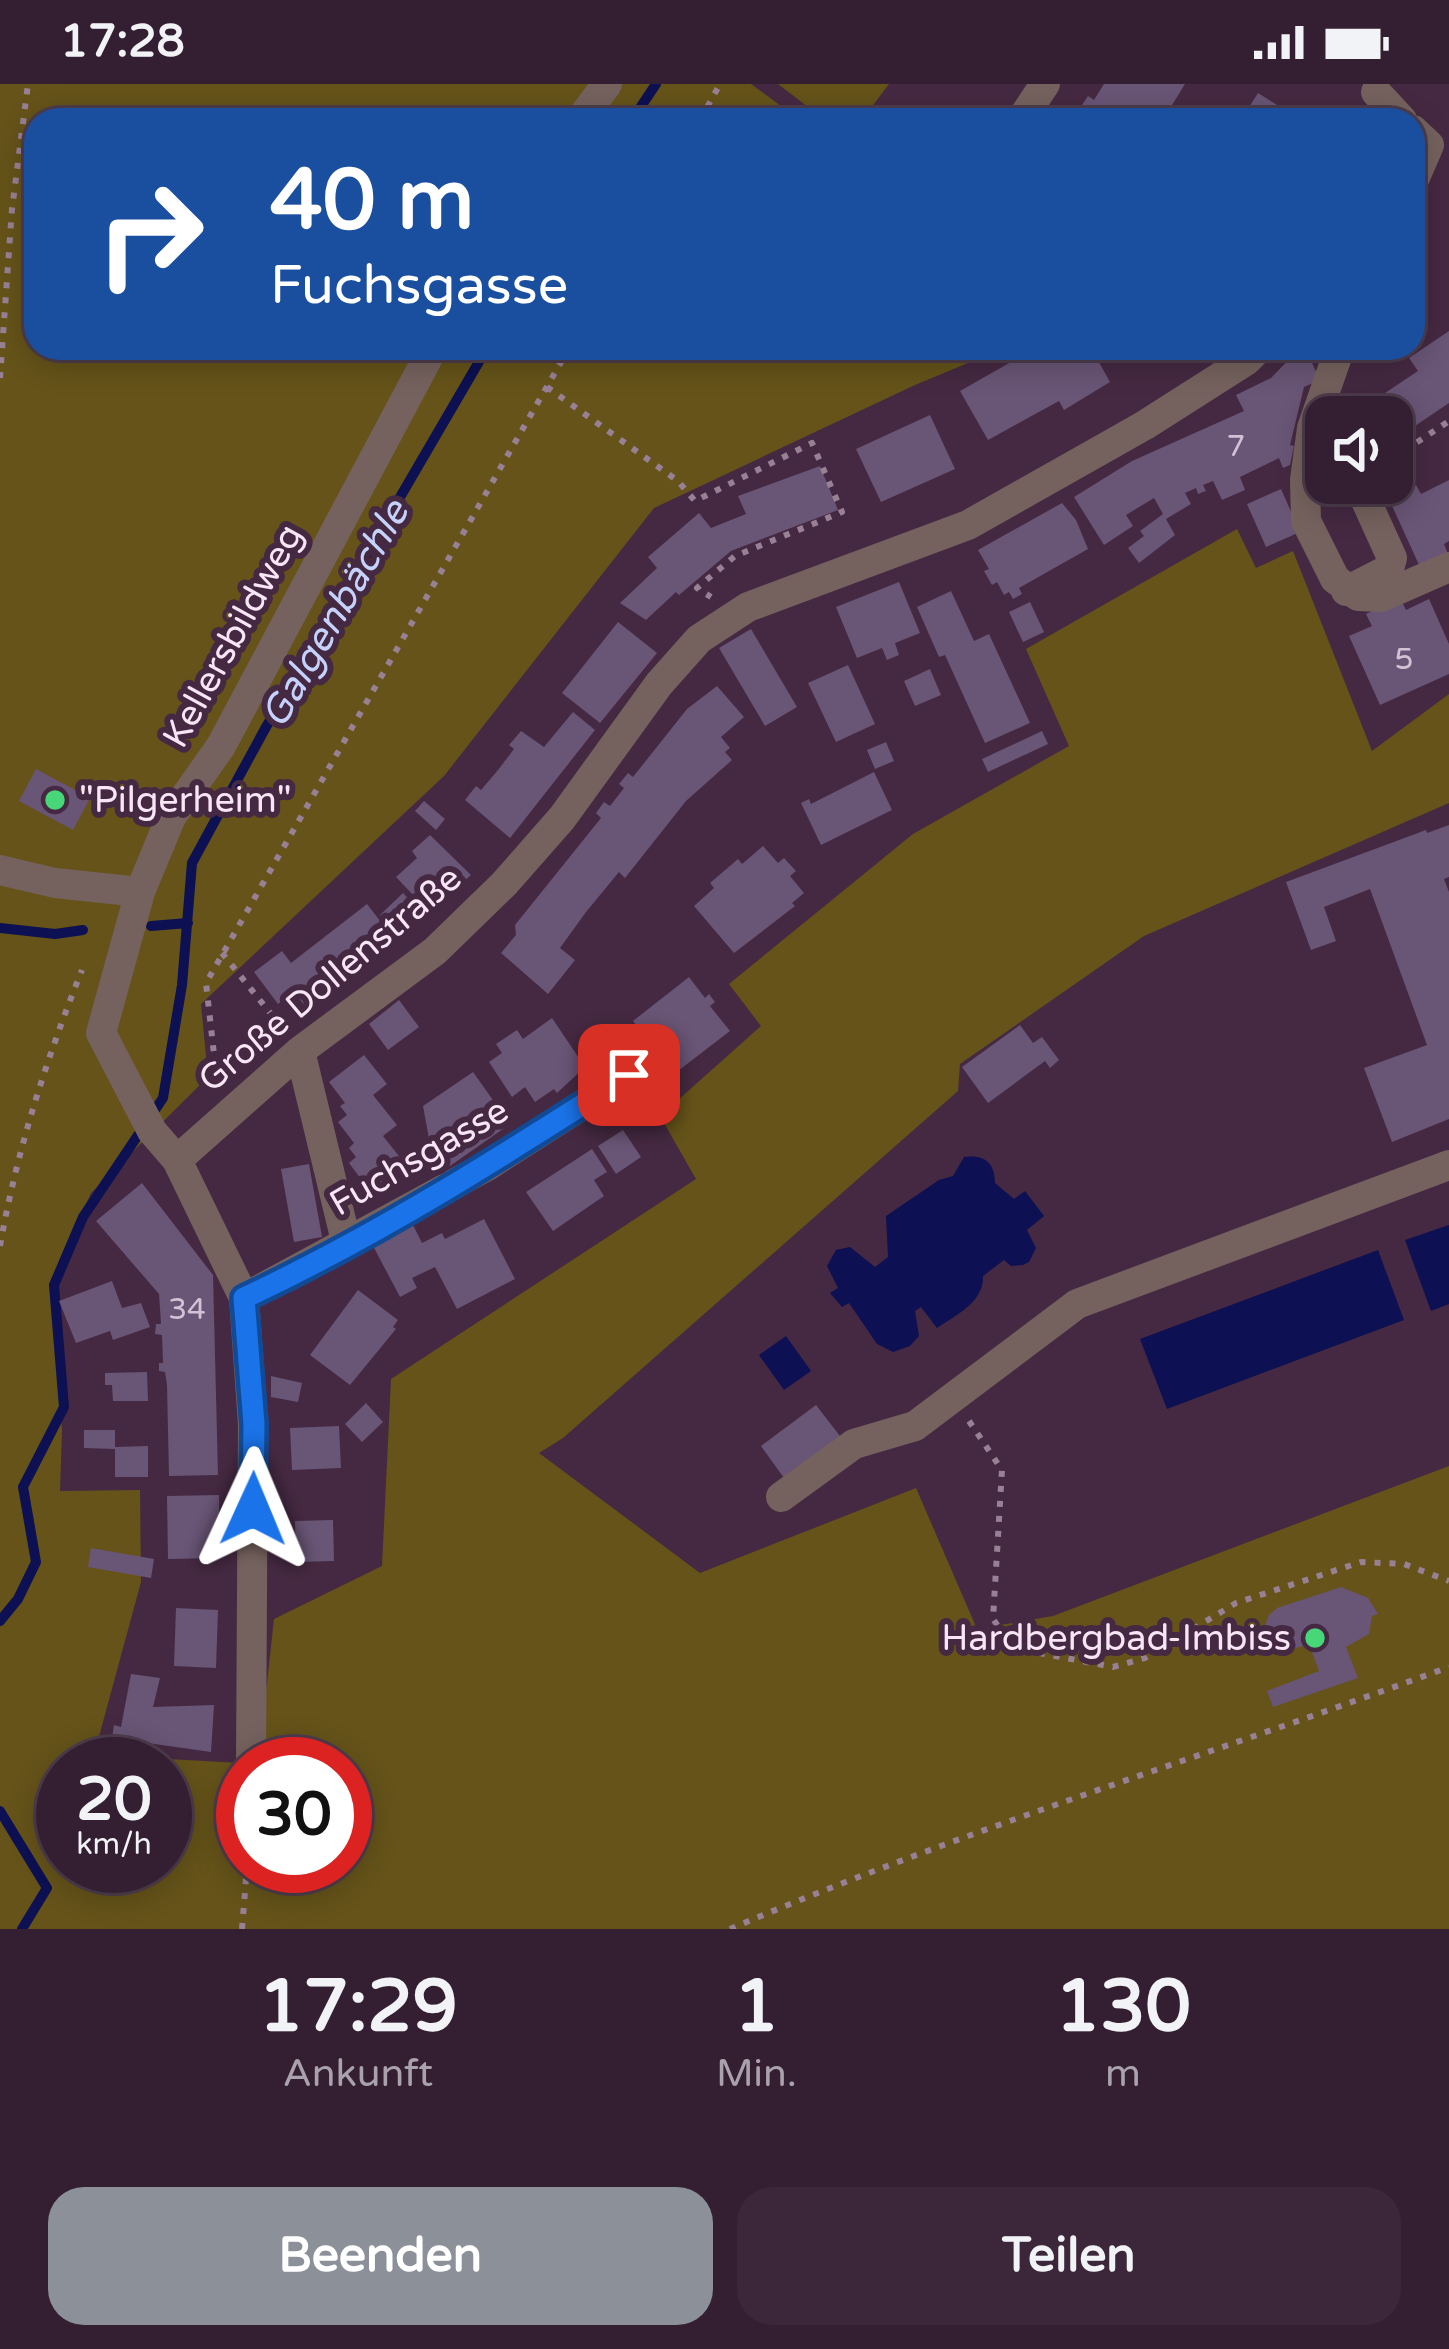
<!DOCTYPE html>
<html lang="de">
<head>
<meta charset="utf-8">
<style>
	body { margin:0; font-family:"Varela Round",sans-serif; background:#3c273a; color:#f1f3f6; height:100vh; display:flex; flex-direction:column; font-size:45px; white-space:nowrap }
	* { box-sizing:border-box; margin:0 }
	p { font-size:39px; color:#a9a2ac }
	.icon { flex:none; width:66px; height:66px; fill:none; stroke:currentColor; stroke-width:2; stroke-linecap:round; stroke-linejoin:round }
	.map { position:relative; height:1845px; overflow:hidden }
	.side { display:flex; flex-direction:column; background:#341f32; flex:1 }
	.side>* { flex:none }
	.hud { position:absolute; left:24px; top:24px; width:1401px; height:252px; border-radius:36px; box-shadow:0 6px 30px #0003,0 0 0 3px #4e3d4d; background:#1a4fa0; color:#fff; overflow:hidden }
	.buttons { position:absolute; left:1305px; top:312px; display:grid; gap:24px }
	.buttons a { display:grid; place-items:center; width:108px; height:108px; border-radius:24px; background:#341f32; box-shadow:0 6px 30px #0003,0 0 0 3px #4e3d4d; font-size:60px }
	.speed { position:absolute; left:36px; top:1653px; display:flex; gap:24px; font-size:60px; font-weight:700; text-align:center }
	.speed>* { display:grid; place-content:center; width:156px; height:156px; border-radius:50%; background:#341f32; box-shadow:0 6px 30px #0003,0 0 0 3px #4e3d4d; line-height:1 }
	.speed small { font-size:30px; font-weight:400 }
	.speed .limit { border:18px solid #d22; background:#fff; color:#111 }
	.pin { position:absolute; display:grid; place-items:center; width:102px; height:102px; color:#fff; margin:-51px; border-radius:24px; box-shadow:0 6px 18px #0006 }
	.me { position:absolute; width:132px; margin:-66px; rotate:1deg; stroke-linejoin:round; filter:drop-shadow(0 0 9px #0008) }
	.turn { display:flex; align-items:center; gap:42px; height:252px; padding:0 48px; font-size:54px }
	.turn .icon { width:156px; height:156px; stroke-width:2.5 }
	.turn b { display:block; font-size:84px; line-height:102px }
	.eta { display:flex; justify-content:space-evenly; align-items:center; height:204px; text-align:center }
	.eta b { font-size:72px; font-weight:700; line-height:84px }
	.cta { display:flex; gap:24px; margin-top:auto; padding:24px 48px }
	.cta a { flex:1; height:138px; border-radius:36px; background:#8c9099; color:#fff; font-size:48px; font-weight:700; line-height:138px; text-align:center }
	.cta a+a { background:#3c273a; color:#f1f3f6 }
	.status { display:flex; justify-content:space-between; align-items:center; height:84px; padding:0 60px; background:#341f32; direction:ltr }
	.status svg { height:33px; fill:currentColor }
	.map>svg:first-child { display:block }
	.green { fill:#655319; fill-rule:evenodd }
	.water { fill:#0d1052 }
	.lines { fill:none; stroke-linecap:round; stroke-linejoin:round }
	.stream { stroke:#0d1052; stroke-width:10 }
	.building { fill:#695576 }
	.path { stroke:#988095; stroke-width:6; stroke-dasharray:6 9; stroke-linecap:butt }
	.minor { stroke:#75625e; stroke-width:30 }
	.route-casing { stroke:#114b97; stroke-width:30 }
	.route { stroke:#1a73e8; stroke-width:21 }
	.poi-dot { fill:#47d779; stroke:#452942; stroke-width:4.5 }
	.labels { text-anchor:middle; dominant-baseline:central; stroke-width:12; stroke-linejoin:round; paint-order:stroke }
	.number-label { font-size:30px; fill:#d4c1d5 }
	.street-label { font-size:36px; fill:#f8e5f5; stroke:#452942 }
	.poi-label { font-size:36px; fill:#f8e5f5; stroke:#452942; text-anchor:start }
	.water-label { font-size:39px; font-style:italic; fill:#c5d2fb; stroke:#452942 }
</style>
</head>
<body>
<div class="status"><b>17:28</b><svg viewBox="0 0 49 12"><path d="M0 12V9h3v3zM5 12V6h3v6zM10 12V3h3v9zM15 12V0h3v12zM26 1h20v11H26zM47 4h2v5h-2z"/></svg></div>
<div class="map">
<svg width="1449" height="1845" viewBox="0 0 1449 1845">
	<rect width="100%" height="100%" fill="#452942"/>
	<!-- green -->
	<path class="green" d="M0 0H751L800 36H36V264H1004L915 301 654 424 444 692 201 920 208 993 91 1109 50 1200 62 1346 60 1407 140 1406 141 1498 94 1671 241 1679 238 1750 243 1751V1782H345V1680H258L274 1535 382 1482 391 1295 696 1095 660 1032 761 942 729 900 913 750 1069 662 1026 565 1237 445 1256 484 1293 467 1372 667 1449 610V719L1144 852 960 980 958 1007 563 1354 539 1369 700 1489 916 1404 977 1545 1053 1532 1449 1382V1845H0ZM63 1680H165V1782H63Z
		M778 0H889L862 36H825Z"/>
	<!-- water -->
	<path class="water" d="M964 1073C985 1070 995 1079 995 1099L1014 1115 1025 1107 1044 1132 1027 1146 1036 1164 1029 1178 1023 1181 1011 1182 1004 1176 983 1192C984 1218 957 1230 937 1244L921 1223 915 1227 919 1252 910 1262 893 1268 877 1260 849 1219 842 1223 830 1209 838 1204 827 1182 836 1166 850 1163 875 1183 888 1173 886 1132 939 1096 953 1092Z
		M1449 1141V1220L1431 1227 1405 1156Z
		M1378 1166 1404 1236 1167 1325 1140 1255Z
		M786 1252 811 1287 784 1306 759 1271Z"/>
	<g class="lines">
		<!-- stream -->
		<path class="stream" d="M632 36 656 0
			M151 842 188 839
			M0 844 55 850 83 846
			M0 1537 18 1515 36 1478 23 1403 64 1323 54 1201 83 1133 163 1014 182 901 192 779 266 643 487 264
			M0 1727 47 1804 22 1845"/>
	</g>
	<!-- building -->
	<path class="building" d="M1104 0H1185L1169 26 1162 22 1153 36H1072L1088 12 1094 16Z
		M1258 9 1301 36H1241Z
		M1449 247V319L1406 348 1382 311 1418 287 1409 274Z
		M1061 264H1091L1110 298 1064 326 1059 317 988 356 960 307 1032 266 1038 277Z
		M1300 264H1305L1320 296 1304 303 1290 361 1294 362 1290 381 1283 384 1279 374 1240 393 1245 406 1222 416 1213 397 1203 401 1206 407 1198 410 1196 404 1185 409 1191 420 1166 435 1175 451 1139 479 1128 464 1144 452 1140 447 1163 430 1154 414 1126 431 1133 442 1104 461 1074 413 1132 377 1244 327 1236 311 1271 294Z
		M930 331 955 385 881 418 856 365Z
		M820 382 838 426 731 467 679 511 676 508 646 536 620 519 657 484 648 473 699 429 711 444 746 430 738 412Z
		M1449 396V457L1444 460 1448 470 1420 483 1388 413 1416 401 1421 410Z
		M1281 405 1300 448 1266 463 1247 420Z
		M1062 419 1076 436 1088 465 1019 504 1022 510 1013 515 1009 508 1004 511 997 498 992 501 984 487 989 485 978 466Z
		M899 498 920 549 895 559 899 571 887 576 882 564 857 574 836 523Z
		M951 507 974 557 989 550 1030 639 985 659 945 571 939 573 917 523Z
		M1400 514 1406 526 1429 515 1449 560V590L1380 621 1349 552 1372 542 1366 530Z
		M1030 518 1044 548 1023 558 1009 528Z
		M618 538 657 569 600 639 562 609Z
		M751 545 797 623 765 642 719 564Z
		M848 581 875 640 836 658 808 599Z
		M930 585 941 611 915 622 904 597Z
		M717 602 744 633 721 653 730 664 725 668 732 676 686 717 625 794 619 788 586 828 560 864 575 876 548 910 501 869 516 851 515 841 601 734 596 729 604 718 610 722 624 704 619 700 628 689 633 693 687 625Z
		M573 628 595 646 510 754 465 716 476 702 481 706 498 686 514 665 509 661 521 647 544 663Z
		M1042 647 1048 660 988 688 982 675Z
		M886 658 894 677 875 685 867 666Z
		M36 685 90 714 73 746 19 717Z
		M874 688 892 726 821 761 801 719 809 715 811 720Z
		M424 717 445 735 436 746 415 727Z
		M1449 741V793L1444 795 1449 808V1035L1392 1058 1364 984 1427 961 1370 805 1324 823 1336 857 1311 866 1286 798 1426 746 1427 749Z
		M430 751 471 791 430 829 396 793 417 774 412 767Z
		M763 762 778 779 784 774 796 787 790 792 804 809 792 819 795 822 734 869 694 822 714 804 710 799 738 775 742 780Z
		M403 809 424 831 398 853 380 831Z
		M367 820 397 859 309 927 294 908 278 920 254 888 282 867 291 879Z
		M689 893 705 914 709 910 715 918 710 922 730 947 674 990 653 964 650 966 645 960 649 958 633 937Z
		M399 916 419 943 388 966 369 940Z
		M552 934 585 983 557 1009 554 1005 535 1018 525 1003 512 1013 489 978 502 969 496 960 517 946 523 955Z
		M1020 941 1033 959 1042 953 1059 976 1050 984 1045 977 988 1019 962 983Z
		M364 971 387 1000 373 1011 397 1041 383 1052 406 1081 366 1113 358 1104 364 1099 349 1079 356 1073 349 1064 354 1059 338 1038 347 1031 340 1022 345 1019 329 998Z
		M473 988 510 1040 440 1089 423 1065 430 1060 423 1022Z
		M623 1046 641 1073 616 1090 598 1062Z
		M592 1065 607 1088 594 1096 604 1112 553 1147 526 1108Z
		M309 1080 322 1153 294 1158 281 1085Z
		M142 1099 213 1191 218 1391 169 1392 167 1301 165 1288 159 1287V1279H163L162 1251 155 1250 156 1240H161L159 1210 96 1137Z
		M484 1135 515 1195 457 1225 435 1183 412 1194 417 1204 400 1213 372 1160 412 1139 422 1159 442 1149 445 1155Z
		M112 1197 122 1224 141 1219 150 1243 113 1256 110 1247 76 1259 59 1217Z
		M358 1206 398 1236 393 1243 396 1245 350 1301 310 1271Z
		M147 1288 148 1317H113L112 1301H105V1289Z
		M271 1292 302 1299 298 1318 271 1313Z
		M366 1319 383 1338 362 1358 345 1340Z
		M816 1321 840 1352 784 1394 761 1362Z
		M339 1342 341 1384 292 1386 290 1344Z
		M84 1346H115V1363L148 1362V1393H115V1365L84 1364Z
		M219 1411 220 1474 168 1475 167 1412Z
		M333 1436 334 1477 296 1478 295 1437Z
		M91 1464 154 1475 151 1494 88 1483Z
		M1341 1503 1368 1514 1378 1530 1372 1532 1369 1550 1346 1563 1358 1594 1273 1623 1267 1607 1319 1587 1309 1560 1287 1567 1275 1560 1267 1564 1264 1544 1269 1531 1277 1524Z
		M176 1524 218 1526 216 1584 174 1582Z
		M131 1590 160 1594 153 1623 214 1621 211 1668 112 1654 114 1641 121 1643Z
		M165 1693 178 1694 176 1719 165 1718Z"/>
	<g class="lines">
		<!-- path -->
		<path class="path" d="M700 36 720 0
			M0 294 12 125 28 0
			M547 303 678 397 695 417 812 359 842 428 735 472 697 504 711 513
			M1392 375 1449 337
			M222 869 283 945
			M217 997 206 899 569 264
			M0 1162C17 1066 46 976 82 886
			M969 1337 1002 1386 993 1535 1013 1564 1113 1583 1145 1574 1236 1519 1361 1478 1404 1480 1449 1497
			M242 1845 247 1782
			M730 1845C965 1745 1210 1671 1449 1583"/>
		<!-- minor -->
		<path class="minor" d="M1376 8 1402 36
			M580 36 607 0
			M1021 36 1045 0
			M1413 46 1429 61 1413 98
			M1340 264 1312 344 1305 396 1306 437 1335 495 1358 512 1381 513 1449 483
			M1346 507 1389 485 1392 474 1358 399
			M0 786 55 799 140 808
			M300 967 347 1161
			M177 1076 300 967 435 867 504 800 562 734 659 600 699 555 748 523 968 441 1145 341 1247 276 1259 264
			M244 1214 487 1082 629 991
			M781 1413 854 1360 915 1342 1077 1220 1449 1081
			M251 1680 253 1340 244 1214 177 1076 152 1047 101 949 140 808 171 733 221 662 433 264"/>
	</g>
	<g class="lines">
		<!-- route casing -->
		<g class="route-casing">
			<path id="route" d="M253 1425 254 1340 244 1214C379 1151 504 1071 629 991"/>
		</g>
		<!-- route -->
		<use href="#route" class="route"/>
	</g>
	<!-- markers -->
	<g class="poi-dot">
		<circle cx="55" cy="716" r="12"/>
		<circle cx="1315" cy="1554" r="12"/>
	</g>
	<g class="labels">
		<!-- number labels -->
		<g class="number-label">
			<text x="1236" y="362">7</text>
			<text x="1404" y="575">5</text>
			<text x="187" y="1225">34</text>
		</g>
		<!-- street labels -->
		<g class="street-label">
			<text transform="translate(233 552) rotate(-61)">Kellersbildweg</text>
			<text transform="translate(330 895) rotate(-40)">Große Dollenstraße</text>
			<text transform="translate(419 1073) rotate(-30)">Fuchsgasse</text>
		</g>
		<!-- poi labels -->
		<g class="poi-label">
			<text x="79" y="716">"Pilgerheim"</text>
			<text x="1291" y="1554" text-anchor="end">Hardbergbad-Imbiss</text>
		</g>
		<!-- water labels -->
		<g class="water-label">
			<text transform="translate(335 530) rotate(-60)">Galgenbächle</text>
		</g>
	</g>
</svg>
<div class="buttons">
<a><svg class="icon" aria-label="sound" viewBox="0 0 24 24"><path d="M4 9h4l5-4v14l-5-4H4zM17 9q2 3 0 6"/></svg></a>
</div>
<div class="speed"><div>20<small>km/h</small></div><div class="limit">30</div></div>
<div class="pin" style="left:629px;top:991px;background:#d93025"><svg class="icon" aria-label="arrive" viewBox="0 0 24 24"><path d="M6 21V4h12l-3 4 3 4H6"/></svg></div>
<svg class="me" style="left:253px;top:1425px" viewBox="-20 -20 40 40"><path d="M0-17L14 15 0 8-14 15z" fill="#1a73e8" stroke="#fff" stroke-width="4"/></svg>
<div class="hud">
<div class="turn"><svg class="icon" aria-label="right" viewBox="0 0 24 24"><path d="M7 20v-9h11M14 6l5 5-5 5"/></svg><div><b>40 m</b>Fuchsgasse</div></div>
</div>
</div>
<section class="side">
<div class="eta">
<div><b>17:29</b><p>Ankunft</p></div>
<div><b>1</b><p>Min.</p></div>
<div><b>130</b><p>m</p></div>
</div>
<div class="cta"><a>Beenden</a><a>Teilen</a></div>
</section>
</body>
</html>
